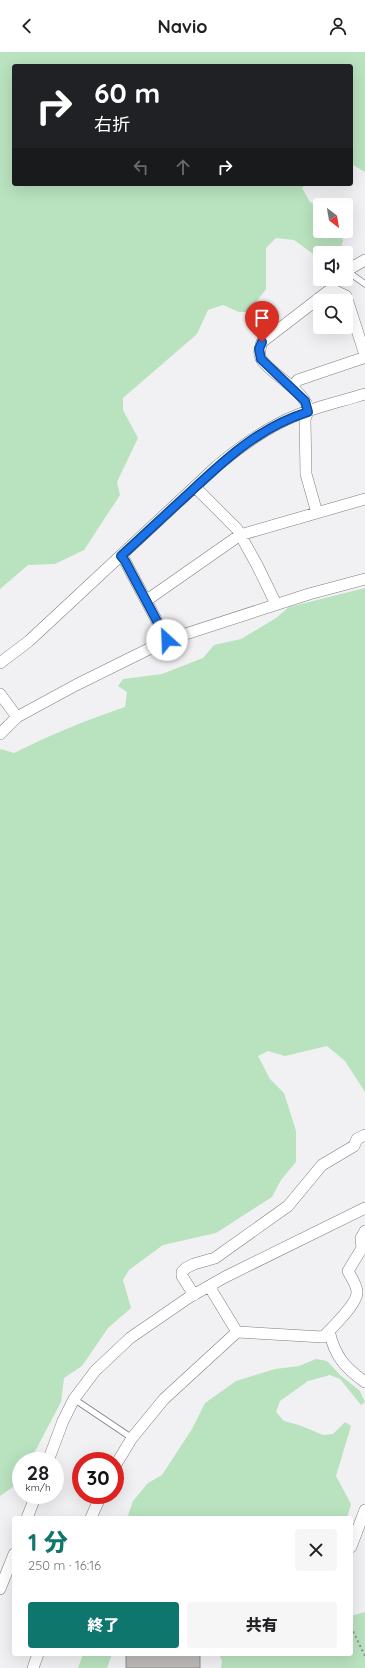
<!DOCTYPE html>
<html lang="ja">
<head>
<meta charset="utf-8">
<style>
	body { margin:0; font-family:Quicksand,"Noto Sans JP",sans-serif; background:#f6f6f6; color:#202124; height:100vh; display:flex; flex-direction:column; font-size:15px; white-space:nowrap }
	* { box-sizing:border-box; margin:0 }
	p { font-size:13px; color:#757577 }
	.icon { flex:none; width:22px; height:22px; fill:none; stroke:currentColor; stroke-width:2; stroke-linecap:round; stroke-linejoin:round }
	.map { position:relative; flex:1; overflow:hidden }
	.panel { position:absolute; left:12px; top:1464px; width:341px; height:140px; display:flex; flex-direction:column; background:#fff; border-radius:4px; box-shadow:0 4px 16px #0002 }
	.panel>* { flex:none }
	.guide { position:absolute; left:12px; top:12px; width:341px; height:122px; border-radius:4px; box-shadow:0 4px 16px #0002; background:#202124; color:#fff; overflow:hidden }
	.needle { width:26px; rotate:149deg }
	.buttons { position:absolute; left:313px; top:146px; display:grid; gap:8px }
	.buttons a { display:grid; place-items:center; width:40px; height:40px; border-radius:4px; background:#fff; box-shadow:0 4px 16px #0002; font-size:20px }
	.speed { position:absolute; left:12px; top:1400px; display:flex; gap:8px; font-size:20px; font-weight:700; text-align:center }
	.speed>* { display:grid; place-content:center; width:52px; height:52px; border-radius:50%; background:#fff; box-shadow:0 4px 16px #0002; line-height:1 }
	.speed small { font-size:10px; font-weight:400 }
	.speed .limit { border:6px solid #d22; background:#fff; color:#111 }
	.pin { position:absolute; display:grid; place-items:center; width:34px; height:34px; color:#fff; margin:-41px -17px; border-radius:50% 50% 50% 0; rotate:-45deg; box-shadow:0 0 4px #0007 }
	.pin .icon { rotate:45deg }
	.me { position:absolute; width:44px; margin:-22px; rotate:335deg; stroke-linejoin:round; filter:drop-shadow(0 0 3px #0008) }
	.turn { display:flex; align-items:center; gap:14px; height:84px; padding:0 16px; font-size:18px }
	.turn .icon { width:52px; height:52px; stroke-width:2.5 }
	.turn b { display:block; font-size:28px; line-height:34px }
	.lanes { display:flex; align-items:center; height:38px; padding:0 16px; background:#0003; justify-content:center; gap:20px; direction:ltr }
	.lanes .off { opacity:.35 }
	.round { display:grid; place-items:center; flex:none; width:42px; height:42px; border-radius:4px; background:#f6f6f6 }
	.overview { display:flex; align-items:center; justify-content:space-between; height:68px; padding:0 16px }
	h1 { font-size:24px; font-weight:800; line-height:30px; color:#0f766e }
	.button { display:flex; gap:8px; margin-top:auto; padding:8px 16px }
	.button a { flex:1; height:46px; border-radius:4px; background:#0f766e; color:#fff; font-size:16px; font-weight:800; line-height:46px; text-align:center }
	.button a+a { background:#f6f6f6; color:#202124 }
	header { display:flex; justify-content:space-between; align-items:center; height:52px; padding:0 16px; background:#fff; font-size:18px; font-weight:800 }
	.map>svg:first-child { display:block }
	.green { fill:#b9e2be }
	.building { fill:#bdbab9; stroke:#8e8b8a }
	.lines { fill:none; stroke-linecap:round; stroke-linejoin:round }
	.service-casing { stroke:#7e7e81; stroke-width:7 }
	.minor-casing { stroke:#7e7e81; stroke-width:12 }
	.path { stroke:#909093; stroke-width:2; stroke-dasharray:2 3; stroke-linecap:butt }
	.service { stroke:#fff; stroke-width:5.5 }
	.minor { stroke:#fff; stroke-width:11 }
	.route-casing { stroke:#114b97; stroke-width:10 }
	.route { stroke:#1a73e8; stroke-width:7 }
</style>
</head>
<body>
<header><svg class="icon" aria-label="back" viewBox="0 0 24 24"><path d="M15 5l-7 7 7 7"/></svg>Navio<svg class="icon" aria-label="person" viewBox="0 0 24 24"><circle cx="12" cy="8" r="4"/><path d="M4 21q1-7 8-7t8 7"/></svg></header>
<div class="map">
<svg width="365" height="1616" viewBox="0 0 365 1616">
	<rect width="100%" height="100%" fill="#f1f1f4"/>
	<!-- green -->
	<path class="green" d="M0 0H365V120L351 112V14H14V132H306L302 136 310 150 320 155V179H338L343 188 340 201H320V207L294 188 276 186 266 196V237L249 260H239L223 253 208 258 197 282 123 346V358L138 386 117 430 120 443 84 498 55 512 28 513 0 537Z
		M365 536V1040L345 1009 327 994 285 1004 268 999 258 1004 270 1027 284 1041 296 1079V1110L281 1128 272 1145 216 1181 163 1193 129 1218 123 1228 131 1256 108 1276 82 1314 64 1326 61 1350 30 1409H21L20 1430 0 1444V699L1 697 14 701C50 683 86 668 125 655L127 640 118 634 123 627 162 622 203 606 214 593 241 587 276 566 289 555Z
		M316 1307 327 1309 340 1323 360 1339 365 1350 361 1353 340 1327 330 1323 308 1329 280 1349 276 1360 284 1369 299 1373 323 1383 333 1382 345 1370 351 1374 336 1424 351 1452 347 1466H127L133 1449 148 1431 162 1423 192 1377 205 1351 236 1329 275 1317 299 1314Z
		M365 1560V1616H221L222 1609 219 1602H351V1564Z
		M83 1602H112L107 1616H78Z"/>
	<!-- building -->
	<path class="building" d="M126 1602H200V1616H126Z"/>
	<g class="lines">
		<!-- service casing -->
		<g class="service-casing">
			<path id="service" d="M347 219 365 232
				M74 1347 132 1386"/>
		</g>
		<!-- minor casing -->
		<g class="minor-casing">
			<path id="minor" d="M346 219 365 208
				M332 227 331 237 346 244 365 303
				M292 335 298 328 363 306 365 304
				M195 435 237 477 257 513 276 552
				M317 461 306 422 305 367C306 364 308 361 308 358 308 341 271 322 262 308 258 302 260 296 262 290L331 237
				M121 504 125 509 167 588
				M147 548 240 483 365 447
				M0 611 29 589 217 414C242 393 267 375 297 363 319 354 343 349 365 342
				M0 642 17 665
				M0 682 17 665 76 633 167 588 309 542 365 527
				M194 1243 182 1224V1220L186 1216 194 1212 215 1206 288 1154 322 1113 354 1094 357 1087 365 1083
				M329 1279C335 1304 344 1315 365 1330
				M237 1280 323 1285C331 1277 358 1251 357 1240 357 1233 351 1225 348 1219L362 1196 361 1186 365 1179
				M48 1409 63 1369 74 1347 95 1319 130 1286 188 1246 225 1225 365 1156
				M115 1414 132 1386 164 1347 237 1280 209 1234
				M27 1466 36 1443
				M91 1466 101 1443
				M351 1495 365 1458
				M0 1537 14 1502
				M33 1616 38 1602"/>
		</g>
		<!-- path -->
		<path class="path" d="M351 1575 365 1604"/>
		<!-- service -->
		<use href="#service" class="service"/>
		<!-- minor -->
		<use href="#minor" class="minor"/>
	</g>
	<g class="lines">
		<!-- route casing -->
		<g class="route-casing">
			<path id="route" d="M167 588 125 509 121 504C143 484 164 464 186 444 223 409 259 375 308 360L305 349 261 307 259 297 262 290"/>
		</g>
		<!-- route -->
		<use href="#route" class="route"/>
	</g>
</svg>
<div class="buttons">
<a><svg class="needle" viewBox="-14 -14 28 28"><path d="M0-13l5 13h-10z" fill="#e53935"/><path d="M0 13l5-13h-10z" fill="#757577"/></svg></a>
<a><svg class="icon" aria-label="sound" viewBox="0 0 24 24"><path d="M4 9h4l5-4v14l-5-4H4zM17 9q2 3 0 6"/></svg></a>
<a><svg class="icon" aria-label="search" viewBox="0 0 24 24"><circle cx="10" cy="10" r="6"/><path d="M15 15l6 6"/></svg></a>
</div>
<div class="speed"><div>28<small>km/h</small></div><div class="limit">30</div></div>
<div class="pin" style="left:262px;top:290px;background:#d93025"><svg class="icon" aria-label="arrive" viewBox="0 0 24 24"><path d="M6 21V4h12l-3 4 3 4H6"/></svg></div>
<svg class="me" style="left:167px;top:588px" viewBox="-20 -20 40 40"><circle r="19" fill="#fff"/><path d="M0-13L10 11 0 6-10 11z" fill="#1a73e8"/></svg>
<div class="guide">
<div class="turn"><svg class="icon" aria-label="right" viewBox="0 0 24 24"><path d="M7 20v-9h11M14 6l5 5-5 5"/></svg><div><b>60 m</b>右折</div></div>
<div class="lanes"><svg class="icon off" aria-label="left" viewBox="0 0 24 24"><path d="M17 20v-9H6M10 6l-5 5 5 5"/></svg><svg class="icon off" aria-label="ahead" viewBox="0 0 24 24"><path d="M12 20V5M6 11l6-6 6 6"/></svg><svg class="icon" aria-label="right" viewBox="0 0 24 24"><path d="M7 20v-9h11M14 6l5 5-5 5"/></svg></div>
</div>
<section class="panel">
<div class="overview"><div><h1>1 分</h1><p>250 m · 16:16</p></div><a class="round"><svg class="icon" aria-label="close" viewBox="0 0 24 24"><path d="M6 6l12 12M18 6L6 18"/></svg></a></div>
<div class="button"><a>終了</a><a>共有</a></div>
</section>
</div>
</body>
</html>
